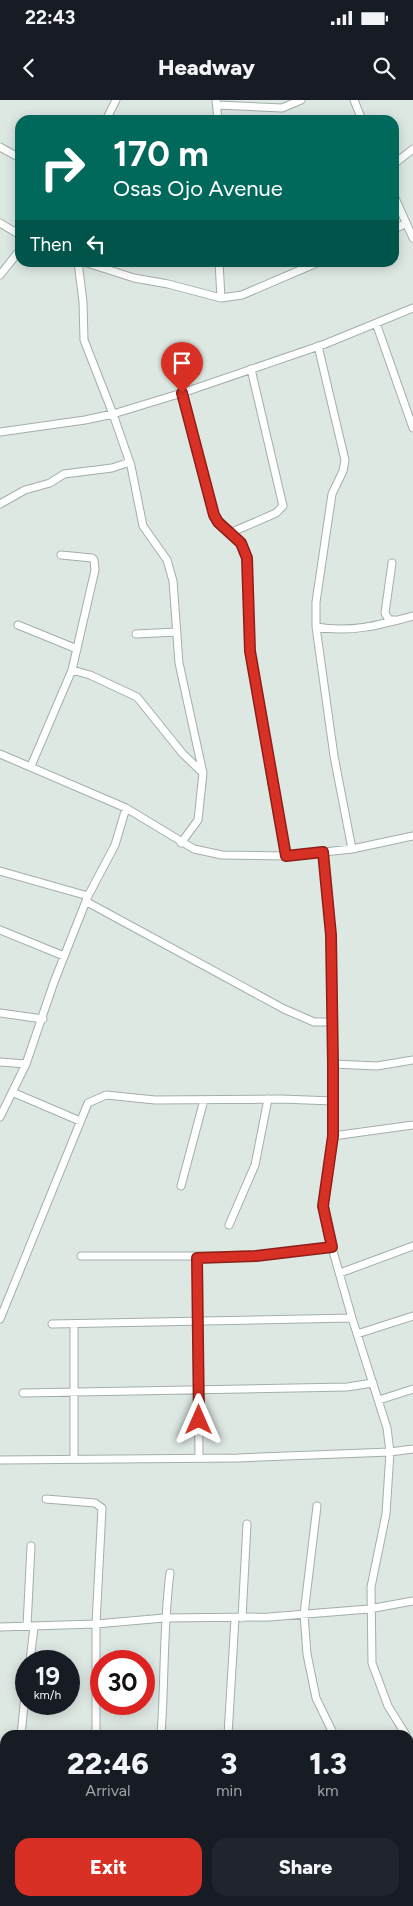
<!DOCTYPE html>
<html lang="en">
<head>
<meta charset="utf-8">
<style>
	body { margin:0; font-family:Figtree,sans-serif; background:#20242c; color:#f1f3f6; height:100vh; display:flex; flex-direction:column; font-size:19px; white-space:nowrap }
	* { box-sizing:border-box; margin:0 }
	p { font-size:16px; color:#9ea1a6 }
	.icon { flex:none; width:28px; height:28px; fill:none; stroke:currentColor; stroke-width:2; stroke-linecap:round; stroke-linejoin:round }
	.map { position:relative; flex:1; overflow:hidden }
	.details { position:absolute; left:0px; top:1630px; width:414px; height:176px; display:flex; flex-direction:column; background:#171b24; border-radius:15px 15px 0 0; box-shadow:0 2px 12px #0003 }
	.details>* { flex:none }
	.hud { position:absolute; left:15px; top:15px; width:384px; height:152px; border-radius:15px; box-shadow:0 2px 12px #0003; background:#00695c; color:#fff; overflow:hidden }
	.speed { position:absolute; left:15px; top:1550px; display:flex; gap:10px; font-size:25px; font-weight:700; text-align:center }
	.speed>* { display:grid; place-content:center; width:65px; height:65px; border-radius:50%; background:#171b24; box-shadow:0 2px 12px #0003; line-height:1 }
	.speed small { font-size:12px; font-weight:400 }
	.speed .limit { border:8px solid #d22; background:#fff; color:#111 }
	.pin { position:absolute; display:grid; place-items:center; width:42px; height:42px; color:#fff; margin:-51px -21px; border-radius:50% 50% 50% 0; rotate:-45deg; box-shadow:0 0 5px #0007 }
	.pin .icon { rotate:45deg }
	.me { position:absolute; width:55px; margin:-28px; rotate:0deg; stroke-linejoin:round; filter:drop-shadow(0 0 4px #0008) }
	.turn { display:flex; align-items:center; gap:18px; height:105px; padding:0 15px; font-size:22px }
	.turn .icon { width:65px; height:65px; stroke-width:2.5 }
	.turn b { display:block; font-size:35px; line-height:42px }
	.then { display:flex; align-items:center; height:48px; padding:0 15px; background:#0003; gap:10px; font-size:19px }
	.eta { display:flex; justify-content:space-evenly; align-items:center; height:85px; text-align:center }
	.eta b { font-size:30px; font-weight:800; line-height:35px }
	.button { display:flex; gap:10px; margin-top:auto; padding:10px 15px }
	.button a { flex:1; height:58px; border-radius:15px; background:#d93025; color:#fff; font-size:20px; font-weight:800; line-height:58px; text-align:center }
	.button a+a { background:#20242c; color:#f1f3f6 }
	.status { display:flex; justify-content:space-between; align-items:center; height:35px; padding:0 25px; background:#171b24; direction:ltr }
	.status svg { height:14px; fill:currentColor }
	header { display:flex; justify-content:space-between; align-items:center; height:65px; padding:0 15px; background:#171b24; font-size:22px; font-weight:800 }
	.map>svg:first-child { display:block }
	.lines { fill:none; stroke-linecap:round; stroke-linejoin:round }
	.minor-casing { stroke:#a2afa9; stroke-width:9 }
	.minor { stroke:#fff; stroke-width:7 }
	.route-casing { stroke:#8d1f18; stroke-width:12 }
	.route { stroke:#d93025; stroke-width:9 }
</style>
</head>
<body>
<div class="status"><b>22:43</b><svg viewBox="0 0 49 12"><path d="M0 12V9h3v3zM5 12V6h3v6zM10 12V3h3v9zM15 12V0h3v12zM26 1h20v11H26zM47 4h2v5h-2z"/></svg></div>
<header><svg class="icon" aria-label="back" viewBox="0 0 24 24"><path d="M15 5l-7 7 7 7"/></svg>Headway<svg class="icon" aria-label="search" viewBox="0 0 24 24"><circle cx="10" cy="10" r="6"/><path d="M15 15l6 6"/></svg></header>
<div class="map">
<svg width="413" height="1806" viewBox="0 0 413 1806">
	<rect width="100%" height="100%" fill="#dee8e3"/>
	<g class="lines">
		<!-- minor casing -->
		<g class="minor-casing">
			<path id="minor" d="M216 0 218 20
				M354 0 362 20
				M217 5 282 8 301 0
				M106 20 116 0
				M0 47 20 58
				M394 64 413 49
				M394 96 413 138
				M0 123 20 135
				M394 129 405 124
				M84 162 134 178 168 184 221 198 242 195 319 162
				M219 162 221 198
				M0 175 20 150
				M376 223 413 328
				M318 246 345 360 343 371 332 394 316 502V527L334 656 352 749
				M182 293 214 415 218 422 241 443 247 458 250 551 286 756
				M0 332 85 320 113 314 84 240 83 202 78 162
				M0 404 25 390 50 383 64 374 112 368 130 362
				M230 433 276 413 283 406 251 269
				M392 463 385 513 389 520H395
				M18 525 77 549
				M316 527C351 533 380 525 413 516
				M136 534 177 532
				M72 570 90 575 137 597 183 654 203 673
				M0 654 126 708 194 749 222 755 286 756 352 749 413 736
				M31 666 72 570 95 470 94 460 92 458 61 455
				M181 743 198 720 203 673 179 563 173 481 167 460 143 426 131 366 113 314 182 293 325 244 413 208
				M323 752 331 835 333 1001V1036L323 1106 327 1130 352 1218 387 1328 390 1352 386 1414 371 1487 372 1563 388 1606 406 1635
				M0 771 88 796
				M87 802 284 909 314 922H333
				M0 830 64 856
				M0 913 43 919
				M0 962 26 964
				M333 964 377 966 413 960
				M12 992 80 1021
				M0 1017 26 964 54 882 88 796 115 745 126 708
				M333 1036 413 1025
				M181 1086 204 1000
				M229 1125 255 1065 268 999
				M81 1156H256L332 1147
				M197 1158 199 1357
				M340 1173 413 1146
				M0 1219 88 1003 106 995 155 1000 281 999 333 1001
				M52 1224 352 1218
				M357 1234 413 1216
				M23 1293 347 1287 373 1283
				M379 1300 413 1289
				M74 1358V1224
				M0 1360 238 1358 390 1352 413 1349
				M46 1399 95 1403 102 1408 96 1524V1635
				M317 1406 304 1514 307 1554 316 1598 334 1635
				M242 1518 247 1424
				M27 1526 31 1446
				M0 1527 96 1524 164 1518 269 1517 369 1509 413 1501
				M30 1561 34 1527
				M21 1635 26 1586
				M161 1635C165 1581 163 1527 170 1473
				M228 1635 235 1518
				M409 1640 413 1647
				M409 1770 413 1779
				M326 1801 327 1806
				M0 1806 5 1790
				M72 1806 74 1801
				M139 1806V1801
				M212 1806 213 1801"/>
		</g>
		<!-- minor -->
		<use href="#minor" class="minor"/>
	</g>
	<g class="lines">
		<!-- route casing -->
		<g class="route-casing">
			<path id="route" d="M182 293 214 415 218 422 241 443 247 458 250 551 286 756 323 752 331 835 333 964V1036L323 1106 332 1147 256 1156 197 1158 199 1320"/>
		</g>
		<!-- route -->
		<use href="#route" class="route"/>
	</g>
</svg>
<div class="speed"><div>19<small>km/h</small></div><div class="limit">30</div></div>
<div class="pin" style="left:182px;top:293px;background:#d93025"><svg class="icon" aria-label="arrive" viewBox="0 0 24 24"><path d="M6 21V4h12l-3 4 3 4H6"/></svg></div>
<svg class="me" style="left:199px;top:1320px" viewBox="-20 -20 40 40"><path d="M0-17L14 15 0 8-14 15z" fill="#d93025" stroke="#fff" stroke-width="4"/></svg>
<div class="hud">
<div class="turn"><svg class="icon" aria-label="right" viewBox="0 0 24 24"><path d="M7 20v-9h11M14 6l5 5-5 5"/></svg><div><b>170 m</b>Osas Ojo Avenue</div></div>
<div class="then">Then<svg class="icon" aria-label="left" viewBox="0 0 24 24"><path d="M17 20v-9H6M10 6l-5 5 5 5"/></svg></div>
</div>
<section class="details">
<div class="eta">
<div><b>22:46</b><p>Arrival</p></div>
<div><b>3</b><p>min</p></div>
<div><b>1.3</b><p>km</p></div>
</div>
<div class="button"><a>Exit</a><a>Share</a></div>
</section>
</div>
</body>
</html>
